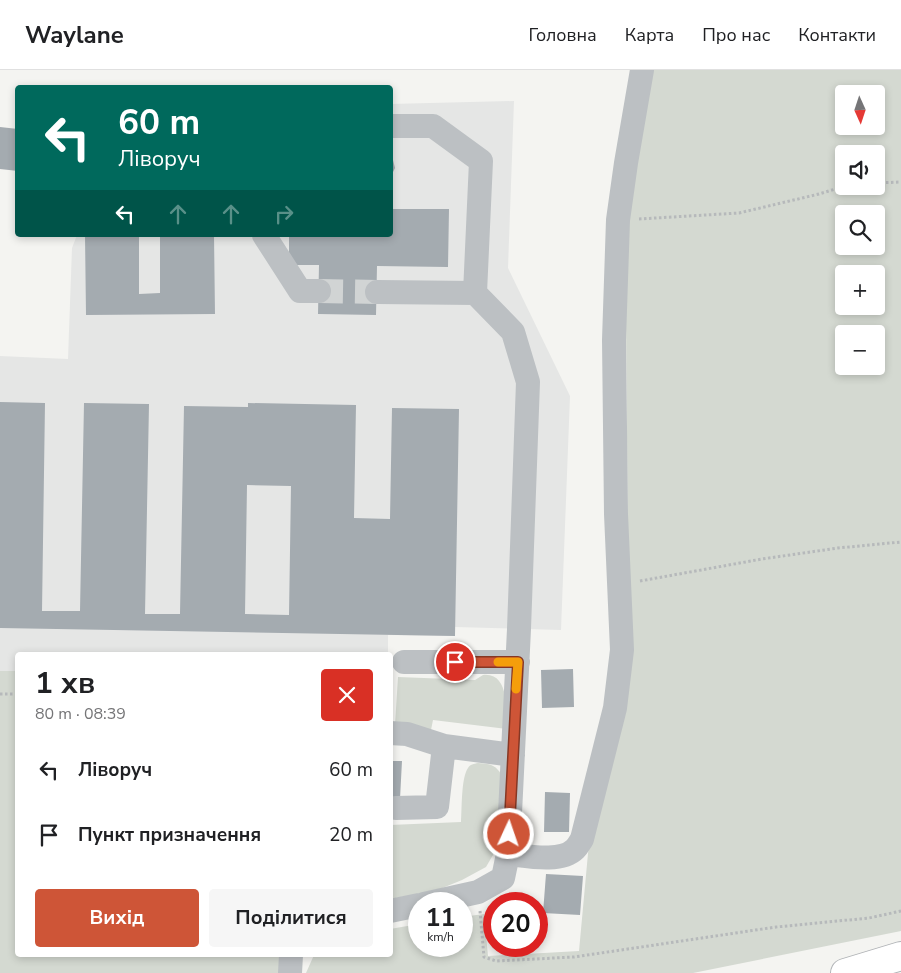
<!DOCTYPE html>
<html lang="uk">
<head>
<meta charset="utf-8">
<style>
	body { margin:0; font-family:"Nunito Sans",sans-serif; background:#f6f6f6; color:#202124; height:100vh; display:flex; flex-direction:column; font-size:19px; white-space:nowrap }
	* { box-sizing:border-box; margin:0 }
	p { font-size:16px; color:#757577 }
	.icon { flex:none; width:28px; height:28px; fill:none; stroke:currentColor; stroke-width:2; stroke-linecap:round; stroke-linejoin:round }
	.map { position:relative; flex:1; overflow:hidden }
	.panel { position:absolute; left:15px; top:582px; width:378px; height:305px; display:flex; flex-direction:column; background:#fff; border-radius:5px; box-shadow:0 2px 8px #0003 }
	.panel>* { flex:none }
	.hud { position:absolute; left:15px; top:15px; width:378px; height:152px; border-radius:5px; box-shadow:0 2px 8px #0003; background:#00695c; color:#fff; overflow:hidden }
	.needle { width:32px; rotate:177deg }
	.fabs { position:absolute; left:835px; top:15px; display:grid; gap:10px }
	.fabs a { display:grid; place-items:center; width:50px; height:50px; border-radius:5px; background:#fff; box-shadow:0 2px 8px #0003; font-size:25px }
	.speed { position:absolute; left:408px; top:822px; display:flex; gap:10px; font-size:25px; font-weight:700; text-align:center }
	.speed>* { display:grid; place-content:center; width:65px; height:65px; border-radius:50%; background:#fff; box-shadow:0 2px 8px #0003; line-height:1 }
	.speed small { font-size:12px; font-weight:400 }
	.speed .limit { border:8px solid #d22; background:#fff; color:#111 }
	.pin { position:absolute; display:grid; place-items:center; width:42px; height:42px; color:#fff; margin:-21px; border:2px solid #fff; border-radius:50%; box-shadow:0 1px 5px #0007 }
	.me { position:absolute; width:55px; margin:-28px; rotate:3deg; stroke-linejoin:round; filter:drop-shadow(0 0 4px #0008) }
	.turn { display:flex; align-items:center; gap:18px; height:105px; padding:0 20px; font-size:22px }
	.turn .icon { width:65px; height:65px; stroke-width:2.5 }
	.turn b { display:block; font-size:35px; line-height:42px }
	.lanes { display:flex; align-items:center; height:48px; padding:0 20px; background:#0003; justify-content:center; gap:25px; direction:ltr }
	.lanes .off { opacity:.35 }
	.round { display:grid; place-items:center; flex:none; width:52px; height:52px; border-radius:5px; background:#f6f6f6 }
	.overview { display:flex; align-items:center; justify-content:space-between; height:85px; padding:0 20px }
	h1 { font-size:30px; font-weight:700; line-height:38px }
	.cta { display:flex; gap:10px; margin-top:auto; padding:10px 20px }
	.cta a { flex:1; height:58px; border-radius:5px; background:#ce5537; color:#fff; font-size:20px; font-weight:700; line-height:58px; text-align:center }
	.cta a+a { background:#f6f6f6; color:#202124 }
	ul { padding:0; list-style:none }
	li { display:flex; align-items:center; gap:15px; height:65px; padding:0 20px }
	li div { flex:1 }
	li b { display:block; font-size:19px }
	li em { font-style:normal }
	header { display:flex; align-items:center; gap:30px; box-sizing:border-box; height:70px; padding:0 25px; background:#fff; border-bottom:1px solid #e0e0e0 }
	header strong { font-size:24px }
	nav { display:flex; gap:28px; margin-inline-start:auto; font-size:18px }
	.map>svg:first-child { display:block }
	.built { fill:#e5e6e5 }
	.green { fill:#d4d9d1; fill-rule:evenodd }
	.building { fill:#a4abb0; fill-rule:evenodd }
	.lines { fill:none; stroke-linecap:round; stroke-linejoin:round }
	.minor-tunnel { stroke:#d1d4d4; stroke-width:24; stroke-dasharray:24 12; stroke-linecap:butt }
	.highway-casing { stroke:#b0b3b6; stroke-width:30 }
	.path { stroke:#b6b9bb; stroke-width:3; stroke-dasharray:2.5 2.5; stroke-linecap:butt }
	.minor { stroke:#bcc0c3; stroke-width:24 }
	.highway { stroke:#fff; stroke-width:28 }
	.route-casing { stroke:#863724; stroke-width:12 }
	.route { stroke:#ce5537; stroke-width:9 }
	.slow { stroke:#f59e0b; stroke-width:9 }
</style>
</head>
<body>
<header>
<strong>Waylane</strong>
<nav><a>Головна</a><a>Карта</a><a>Про нас</a><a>Контакти</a></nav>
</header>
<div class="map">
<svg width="901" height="903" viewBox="0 0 901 903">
	<rect width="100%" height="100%" fill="#f4f4f1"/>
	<!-- built -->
	<path class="built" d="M514 31 508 198 570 326 561 560 455 557V566L388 565V585H18L17 601H0V286L68 289 72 178 77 165H390V34Z"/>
	<!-- green -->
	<path class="green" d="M650 0H901V861L693 903H306L314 885H390V859L419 854V876H461V847L484 844 488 886 579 881 591 751 629 587 625 146ZM844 24H876V56H844ZM844 84H876V116H844ZM844 144H876V176H844ZM844 204H876V236H844ZM844 264H876V296H844Z
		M0 601H17L18 885H281L279 903H0Z
		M483 605C510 602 506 642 507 659L433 650 431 660 395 655 398 607 475 610Z
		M478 693C492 694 496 695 503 707L497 778 486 797 462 810 435 821 390 829V755L461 752C462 739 461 708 468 698 470 694 474 694 478 693Z"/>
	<!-- building -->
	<path class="building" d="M0 57 18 59V101L0 99Z
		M390 83 393 90 395 98 390 108Z
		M390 139H449L448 197 377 196 376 245 318 244 319 195H289V165H390Z
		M85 165H139V224L160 223V165H214L215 244 86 245Z
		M0 332 45 333 42 541H80L84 333 149 334 145 544H180L184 336 248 337V333L356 335 354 448 390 449 392 338 459 339 455 566 0 558ZM247 415 291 416 289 545 245 544Z
		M573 599 574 637 542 638 541 600Z
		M390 691H402L400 729 390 728Z
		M545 722 570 723 569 762H544Z
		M546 804 583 806 580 845 543 843Z"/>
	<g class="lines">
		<!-- minor-tunnel -->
		<path class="minor-tunnel" d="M319 221 377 222"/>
		<!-- highway casing -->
		<g class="highway-casing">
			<path id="highway" d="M845 903 901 886"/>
		</g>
		<!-- path -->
		<path class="path" d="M876 113 901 112
			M639 149 739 143 819 124 845 116
			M640 511 762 489 838 478 901 472
			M0 624H18
			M480 841 484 887 496 891 574 887 776 857 869 848 901 841"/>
		<!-- minor -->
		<path class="minor" d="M390 56H433L481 91 475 223
			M264 165 300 221H319
			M377 222 475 223 513 262 528 312 519 559 508 784 503 808 478 822 424 834
			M404 592H518
			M390 663 407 664 444 676 513 685
			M396 738 437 737 444 676
			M508 784C527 786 561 793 575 779 578 776 580 772 582 769L615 638 622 580 616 444 614 270 618 150 626 93 642 0
			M390 841 419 835
			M290 903 291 885"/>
		<!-- highway -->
		<use href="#highway" class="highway"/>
	</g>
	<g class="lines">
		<!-- route casing -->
		<g class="route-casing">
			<path id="route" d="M455 592H518L509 764"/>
		</g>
		<!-- route -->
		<use href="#route" class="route"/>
		<!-- slow -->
		<path class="slow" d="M498 592H518L516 619"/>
	</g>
</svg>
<div class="fabs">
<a><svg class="needle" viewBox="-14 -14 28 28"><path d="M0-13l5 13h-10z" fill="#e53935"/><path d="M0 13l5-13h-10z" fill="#757577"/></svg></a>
<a><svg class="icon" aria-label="sound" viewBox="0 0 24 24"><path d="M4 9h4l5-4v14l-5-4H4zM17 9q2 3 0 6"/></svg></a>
<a><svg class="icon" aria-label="search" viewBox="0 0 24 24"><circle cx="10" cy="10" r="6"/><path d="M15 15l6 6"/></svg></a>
<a>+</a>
<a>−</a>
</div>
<div class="speed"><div>11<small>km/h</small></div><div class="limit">20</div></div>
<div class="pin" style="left:455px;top:592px;background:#d93025"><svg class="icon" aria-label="arrive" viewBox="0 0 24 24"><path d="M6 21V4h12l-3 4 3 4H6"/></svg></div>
<svg class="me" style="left:509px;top:764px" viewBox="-20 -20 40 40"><circle r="17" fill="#ce5537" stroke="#fff" stroke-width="3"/><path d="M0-11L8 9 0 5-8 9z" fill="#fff"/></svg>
<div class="hud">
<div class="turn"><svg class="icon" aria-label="left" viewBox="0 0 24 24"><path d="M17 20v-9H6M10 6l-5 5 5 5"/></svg><div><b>60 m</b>Ліворуч</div></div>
<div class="lanes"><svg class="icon" aria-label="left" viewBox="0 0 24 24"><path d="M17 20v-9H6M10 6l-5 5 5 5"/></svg><svg class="icon off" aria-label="ahead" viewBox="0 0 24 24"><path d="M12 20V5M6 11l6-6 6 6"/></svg><svg class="icon off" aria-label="ahead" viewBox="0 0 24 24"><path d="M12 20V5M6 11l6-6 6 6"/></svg><svg class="icon off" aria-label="right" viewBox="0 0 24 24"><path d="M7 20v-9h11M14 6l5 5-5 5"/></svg></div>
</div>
<section class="panel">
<div class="overview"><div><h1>1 хв</h1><p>80 m · 08:39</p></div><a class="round" style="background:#d93025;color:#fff"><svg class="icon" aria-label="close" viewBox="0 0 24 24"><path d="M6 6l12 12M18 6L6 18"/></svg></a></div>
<ul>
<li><svg class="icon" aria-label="left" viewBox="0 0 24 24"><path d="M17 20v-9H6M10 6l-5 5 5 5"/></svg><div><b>Ліворуч</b></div><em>60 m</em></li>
<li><svg class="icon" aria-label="arrive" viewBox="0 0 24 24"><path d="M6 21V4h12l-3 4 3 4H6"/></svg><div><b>Пункт призначення</b></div><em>20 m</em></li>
</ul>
<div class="cta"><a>Вихід</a><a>Поділитися</a></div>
</section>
</div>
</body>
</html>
